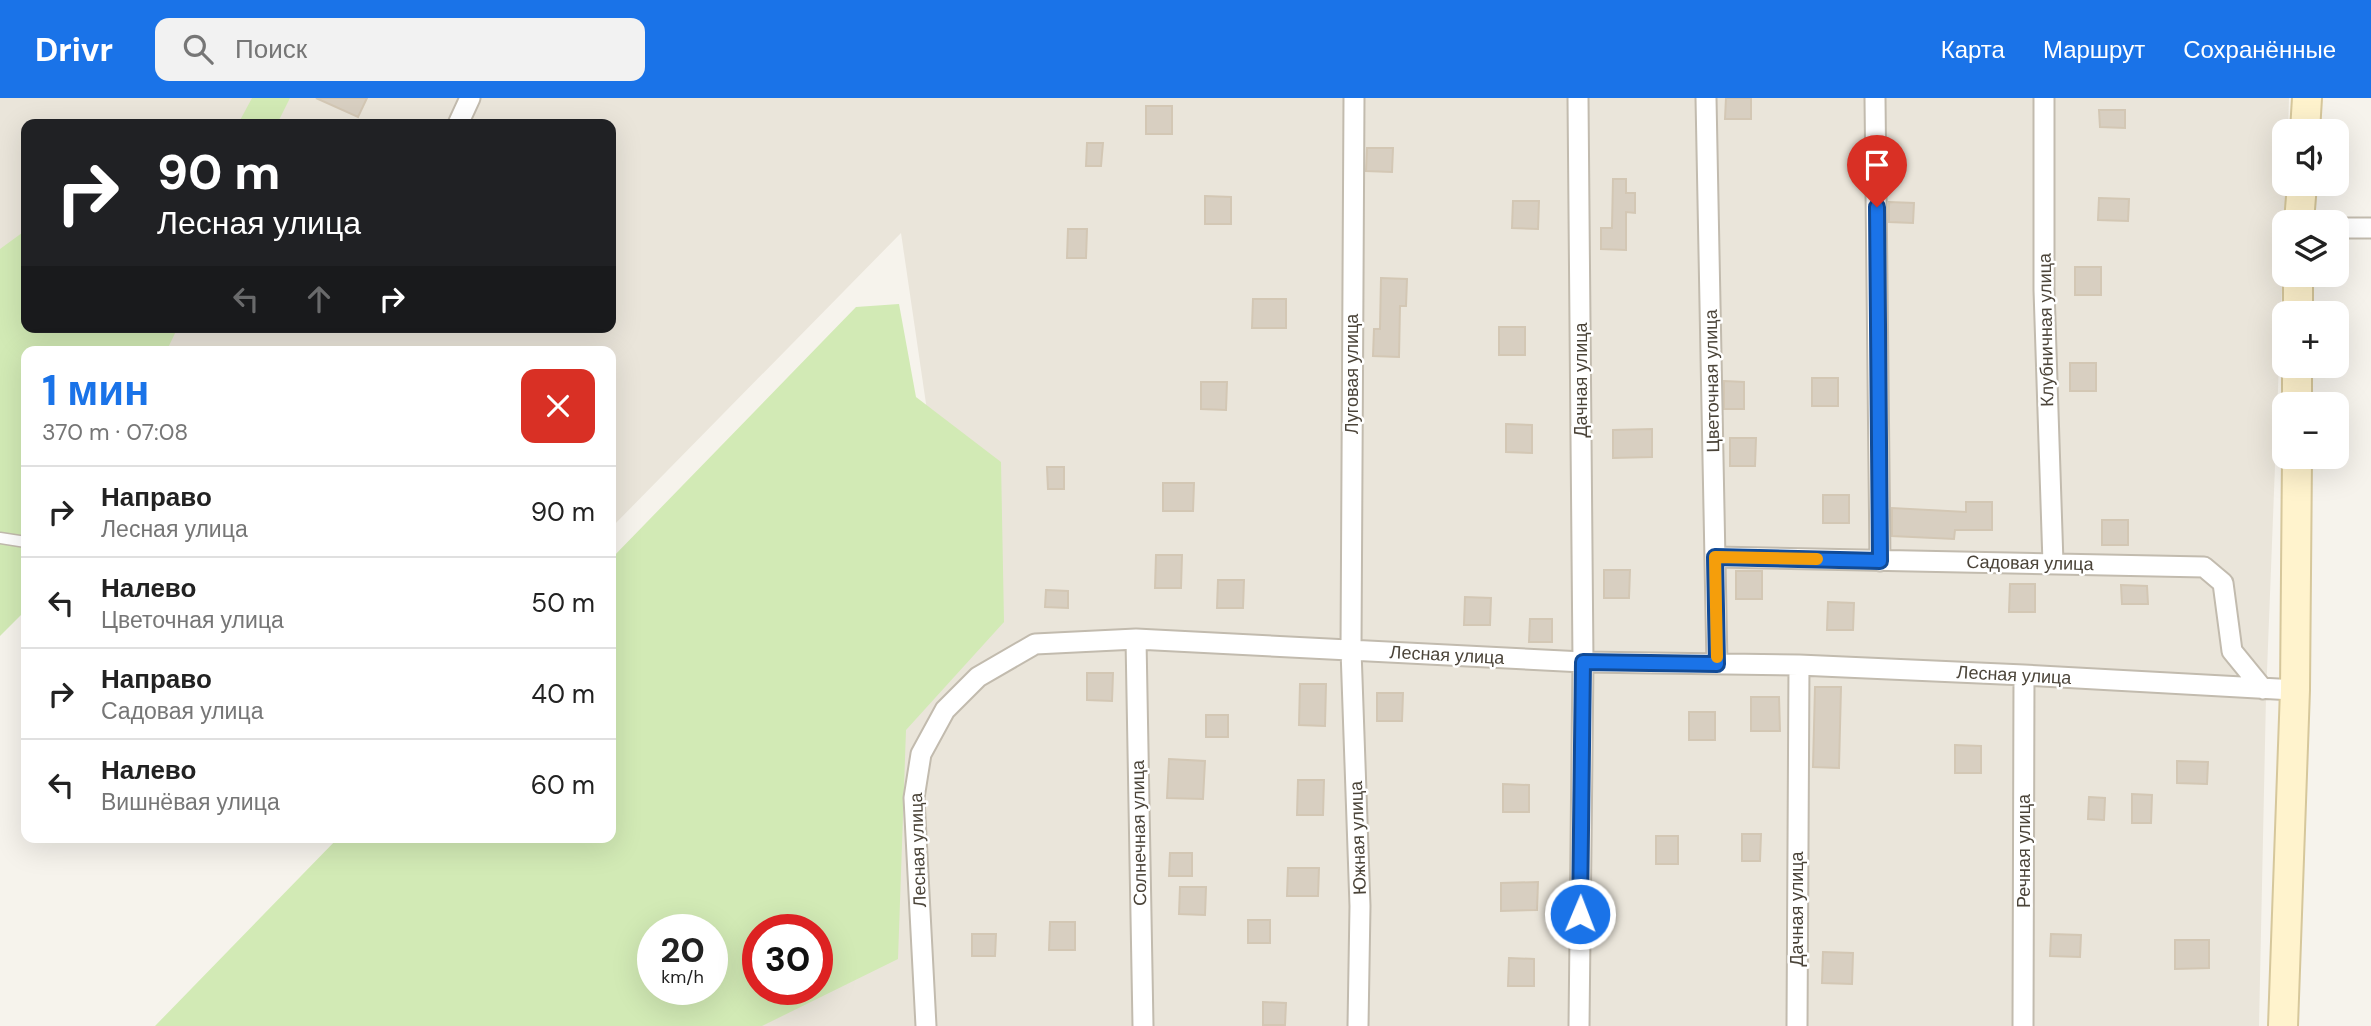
<!DOCTYPE html>
<html lang="ru">
<head>
<meta charset="utf-8">
<style>
	body { margin:0; font-family:"DM Sans",sans-serif; background:#f2f2f2; color:#222; height:100vh; display:flex; flex-direction:column; font-size:26px; white-space:nowrap }
	* { box-sizing:border-box; margin:0 }
	p { font-size:23px; color:#767676 }
	.icon { flex:none; width:38px; height:38px; fill:none; stroke:currentColor; stroke-width:2; stroke-linecap:round; stroke-linejoin:round }
	.map { position:relative; flex:1; overflow:hidden }
	.details { position:absolute; left:21px; top:248px; width:595px; height:497px; display:flex; flex-direction:column; background:#fff; border-radius:14px; box-shadow:0 7px 28px #0002 }
	.details>* { flex:none }
	.banner { position:absolute; left:21px; top:21px; width:595px; height:214px; border-radius:14px; box-shadow:0 7px 28px #0002; background:#202124; color:#fff; overflow:hidden }
	.tools { position:absolute; left:2272px; top:21px; display:grid; gap:14px }
	.tools a { display:grid; place-items:center; width:77px; height:77px; border-radius:14px; background:#fff; box-shadow:0 7px 28px #0002; font-size:35px }
	.speed { position:absolute; left:637px; top:816px; display:flex; gap:14px; font-size:35px; font-weight:700; text-align:center }
	.speed>* { display:grid; place-content:center; width:91px; height:91px; border-radius:50%; background:#fff; box-shadow:0 7px 28px #0002; line-height:1 }
	.speed small { font-size:18px; font-weight:400 }
	.speed .limit { border:10px solid #d22; background:#fff; color:#111 }
	.pin { position:absolute; display:grid; place-items:center; width:60px; height:60px; color:#fff; margin:-72px -30px; border-radius:50% 50% 50% 0; rotate:-45deg; box-shadow:0 0 7px #0007 }
	.pin .icon { rotate:45deg }
	.me { position:absolute; width:77px; margin:-38px; rotate:1deg; stroke-linejoin:round; filter:drop-shadow(0 0 5px #0008) }
	.turn { display:flex; align-items:center; gap:24px; height:147px; padding:0 21px; font-size:32px }
	.turn .icon { width:91px; height:91px; stroke-width:2.5 }
	.turn b { display:block; font-size:49px; line-height:60px }
	.lanes { display:flex; align-items:center; height:66px; padding:0 21px; background:#0003; justify-content:center; gap:35px; direction:ltr }
	.lanes .off { opacity:.35 }
	.round { display:grid; place-items:center; flex:none; width:74px; height:74px; border-radius:14px; background:#f2f2f2 }
	.summary { display:flex; align-items:center; justify-content:space-between; height:119px; padding:0 21px }
	h1 { font-size:42px; font-weight:700; line-height:52px; color:#1a73e8 }
	ul { padding:0; list-style:none }
	li { display:flex; align-items:center; gap:21px; height:91px; padding:0 21px; border-top:2px solid #e0e0e0 }
	li div { flex:1 }
	li b { display:block; font-size:26px }
	li em { font-style:normal }
	header { display:flex; align-items:center; gap:42px; box-sizing:border-box; height:98px; padding:0 35px; background:#1a73e8; color:#fff }
	header strong { font-size:33px }
	nav { display:flex; gap:38px; margin-inline-start:auto; font-size:24px }
	.search { width:490px; height:63px; background:#f2f2f2; display:flex; align-items:center; gap:18px; box-sizing:border-box; padding:0 24px; border-radius:14px; color:#767676; font-size:26px }
	.map>svg:first-child { display:block }
	.residential { fill:#eae5da; fill-rule:evenodd }
	.green { fill:#d2eab5; fill-rule:evenodd }
	.building { fill:#d8cfc1; stroke:#d3c7b4; stroke-width:2 }
	.lines { fill:none; stroke-linecap:round; stroke-linejoin:round }
	.lane-casing { stroke:#c2bbae; stroke-width:13 }
	.street-casing { stroke:#c2bbae; stroke-width:23 }
	.secondary-casing { stroke:#d6c79b; stroke-width:32 }
	.lane { stroke:#fff; stroke-width:10 }
	.street { stroke:#fff; stroke-width:19 }
	.secondary { stroke:#fff3cd; stroke-width:28 }
	.route-casing { stroke:#114b97; stroke-width:18 }
	.route { stroke:#1a73e8; stroke-width:12 }
	.slow { stroke:#f59e0b; stroke-width:12 }
	.labels { text-anchor:middle; dominant-baseline:central; stroke-width:5; stroke-linejoin:round; paint-order:stroke }
	.street-label { font-size:18px; fill:#4b4439; stroke:#fff }
</style>
</head>
<body>
<header>
<strong>Drivr</strong>
<div class="search"><svg class="icon" aria-label="search" viewBox="0 0 24 24"><circle cx="10" cy="10" r="6"/><path d="M15 15l6 6"/></svg>Поиск</div>
<nav><a>Карта</a><a>Маршрут</a><a>Сохранённые</a></nav>
</header>
<div class="map">
<svg width="2371" height="928" viewBox="0 0 2371 928">
	<rect width="100%" height="100%" fill="#f6f3ec"/>
	<!-- residential -->
	<path class="residential" d="M0 0H2289L2288 33H2284V86H2286L2266 599 2259 928H717L758 891H817V831H776L959 531 901 135 611 430V254H26L0 471ZM26 26H611V229H26Z"/>
	<!-- green -->
	<path class="green" d="M252 0H290L277 26H238Z
		M26 132V229H178L166 254H26V512L0 538V151Z
		M899 206 916 299 1001 364 1004 524 906 632 898 861 762 928H155L338 740H611V461L856 209ZM653 831H712V891H653ZM758 831H817V891H758Z"/>
	<!-- building -->
	<path class="building" d="M316 0H367L358 19Z
		M1726 0H1751V21H1725Z
		M1146 8H1172V36H1146Z
		M2099 12H2125V30L2100 29Z
		M1087 45H1103L1101 68H1086Z
		M1367 50H1393L1392 74 1366 73Z
		M1613 81H1626V95H1635V115L1626 114V152L1601 151V130H1612Z
		M1205 98 1231 99V126H1205Z
		M2099 100 2129 101 2128 123 2098 122Z
		M1513 103H1539L1538 131 1512 130Z
		M1889 104 1914 105 1913 125 1889 124Z
		M1068 131H1087L1086 160H1067Z
		M2075 169H2101V197H2075Z
		M1381 180 1407 181 1406 208H1400L1399 259 1373 258 1374 231H1380Z
		M1253 201H1286V230H1252Z
		M1499 229H1525V257H1499Z
		M2070 265H2096V293H2070Z
		M1812 280H1838V308H1812Z
		M1724 283 1744 284V311H1724Z
		M1201 284H1227L1226 312 1201 311Z
		M1506 326 1532 327V355L1506 354Z
		M1652 331V359L1613 360V332Z
		M1730 340H1756L1755 368H1730Z
		M1047 369H1064V391H1048Z
		M1163 385H1194L1193 413H1163Z
		M1823 397H1849V425H1823Z
		M1966 404H1992V432H1955L1954 441 1892 438V410L1966 414Z
		M2102 422H2128V447H2102Z
		M1156 457H1182L1181 490H1155Z
		M1604 472H1630L1629 500H1604Z
		M1736 473H1762V501H1736Z
		M1218 482H1244L1243 510H1217Z
		M2010 486H2035V514H2009Z
		M2121 487 2147 488 2148 506H2122Z
		M1046 492 1068 493V510L1045 509Z
		M1465 499 1491 500 1490 527H1464Z
		M1828 504 1854 505 1853 532H1827Z
		M1530 521H1552V544H1529Z
		M1087 575H1113L1112 603 1087 602Z
		M1300 586H1326L1325 628 1299 627Z
		M1815 589H1841L1839 670 1813 669Z
		M1377 595H1403L1402 623H1377Z
		M1751 599H1779L1780 633H1751Z
		M1689 614H1715V642H1689Z
		M1206 617H1228V639H1206Z
		M1955 647 1981 648V675H1955Z
		M1169 661 1205 663 1203 701 1167 700Z
		M2177 663 2208 664 2207 686 2177 685Z
		M1298 682H1324L1323 717H1297Z
		M1503 686 1529 687V714H1503Z
		M2132 696 2152 697 2151 725H2132Z
		M2089 699 2105 700 2104 722 2088 721Z
		M1742 736H1761L1760 763H1742Z
		M1656 738H1678V766H1656Z
		M1170 755H1192V778H1169Z
		M1288 770H1319L1318 798H1287Z
		M1538 784 1537 812 1501 813V785Z
		M1180 789H1206L1205 817 1179 816Z
		M1248 822H1270V845H1248Z
		M1050 824H1075V852H1049Z
		M972 836H996L995 858H972Z
		M2051 836 2081 837 2080 859 2050 858Z
		M2175 842H2209V870L2175 871Z
		M1823 854 1853 855 1852 886 1822 885Z
		M1509 860 1534 861V888H1508Z
		M1263 904 1286 905 1285 927H1263Z"/>
	<g class="lines">
		<!-- lane casing -->
		<g class="lane-casing">
			<path id="lane" d="M0 440 26 444"/>
		</g>
		<!-- street casing -->
		<g class="street-casing">
			<path id="street" d="M1354 0 1351 552 1360 808 1358 928
				M1578 0 1583 564 1579 928
				M1706 0 1717 566
				M1875 0 1880 463
				M2044 0V192L2053 465
				M458 26 470 0
				M2336 130H2371
				M1715 459 2204 469 2223 485 2232 553 2263 591
				M1136 541 1143 928
				M926 928 914 700 921 656 945 612 978 579 1035 546 1136 541 1583 564 1799 567 2024 577 2295 592
				M1797 928 1799 567
				M2023 928 2024 577"/>
		</g>
		<!-- secondary casing -->
		<g class="secondary-casing">
			<path id="secondary" d="M2305 33 2307 0
				M2299 124 2302 86
				M2298 215V177
				M2297 306V268
				M2283 928 2295 592 2297 359"/>
		</g>
		<!-- lane -->
		<use href="#lane" class="lane"/>
		<!-- street -->
		<use href="#street" class="street"/>
		<!-- secondary -->
		<use href="#secondary" class="secondary"/>
	</g>
	<g class="lines">
		<!-- route casing -->
		<g class="route-casing">
			<path id="route" d="M1580 816 1583 564 1717 566 1715 459 1880 463 1877 109"/>
		</g>
		<!-- route -->
		<use href="#route" class="route"/>
		<!-- slow -->
		<path class="slow" d="M1717 559 1715 459 1817 461"/>
	</g>
	<g class="labels">
		<!-- street labels -->
		<g class="street-label">
			<text transform="translate(2046 232) rotate(-91)">Клубничная улица</text>
			<text transform="translate(1352 276) rotate(-90)">Луговая улица</text>
			<text transform="translate(1581 282) rotate(-90)">Дачная улица</text>
			<text transform="translate(1712 283) rotate(-91)">Цветочная улица</text>
			<text transform="translate(2030 465) rotate(1)">Садовая улица</text>
			<text transform="translate(1447 557) rotate(3)">Лесная улица</text>
			<text transform="translate(2014 577) rotate(3)">Лесная улица</text>
			<text transform="translate(1139 735) rotate(-91)">Солнечная улица</text>
			<text transform="translate(1358 740) rotate(-92)">Южная улица</text>
			<text transform="translate(918 752) rotate(-92)">Лесная улица</text>
			<text transform="translate(2024 753) rotate(-90)">Речная улица</text>
			<text transform="translate(1797 811) rotate(-90)">Дачная улица</text>
		</g>
	</g>
</svg>
<div class="tools">
<a><svg class="icon" aria-label="sound" viewBox="0 0 24 24"><path d="M4 9h4l5-4v14l-5-4H4zM17 9q2 3 0 6"/></svg></a>
<a><svg class="icon" aria-label="layers" viewBox="0 0 24 24"><path d="M12 4l9 5-9 5-9-5zM3 14l9 5 9-5"/></svg></a>
<a>+</a>
<a>−</a>
</div>
<div class="speed"><div>20<small>km/h</small></div><div class="limit">30</div></div>
<div class="pin" style="left:1877px;top:109px;background:#d93025"><svg class="icon" aria-label="arrive" viewBox="0 0 24 24"><path d="M6 21V4h12l-3 4 3 4H6"/></svg></div>
<svg class="me" style="left:1580px;top:816px" viewBox="-20 -20 40 40"><circle r="17" fill="#1a73e8" stroke="#fff" stroke-width="3"/><path d="M0-11L8 9 0 5-8 9z" fill="#fff"/></svg>
<div class="banner">
<div class="turn"><svg class="icon" aria-label="right" viewBox="0 0 24 24"><path d="M7 20v-9h11M14 6l5 5-5 5"/></svg><div><b>90 m</b>Лесная улица</div></div>
<div class="lanes"><svg class="icon off" aria-label="left" viewBox="0 0 24 24"><path d="M17 20v-9H6M10 6l-5 5 5 5"/></svg><svg class="icon off" aria-label="ahead" viewBox="0 0 24 24"><path d="M12 20V5M6 11l6-6 6 6"/></svg><svg class="icon" aria-label="right" viewBox="0 0 24 24"><path d="M7 20v-9h11M14 6l5 5-5 5"/></svg></div>
</div>
<section class="details">
<div class="summary"><div><h1>1 мин</h1><p>370 m · 07:08</p></div><a class="round" style="background:#d93025;color:#fff"><svg class="icon" aria-label="close" viewBox="0 0 24 24"><path d="M6 6l12 12M18 6L6 18"/></svg></a></div>
<ul>
<li><svg class="icon" aria-label="right" viewBox="0 0 24 24"><path d="M7 20v-9h11M14 6l5 5-5 5"/></svg><div><b>Направо</b><p>Лесная улица</p></div><em>90 m</em></li>
<li><svg class="icon" aria-label="left" viewBox="0 0 24 24"><path d="M17 20v-9H6M10 6l-5 5 5 5"/></svg><div><b>Налево</b><p>Цветочная улица</p></div><em>50 m</em></li>
<li><svg class="icon" aria-label="right" viewBox="0 0 24 24"><path d="M7 20v-9h11M14 6l5 5-5 5"/></svg><div><b>Направо</b><p>Садовая улица</p></div><em>40 m</em></li>
<li><svg class="icon" aria-label="left" viewBox="0 0 24 24"><path d="M17 20v-9H6M10 6l-5 5 5 5"/></svg><div><b>Налево</b><p>Вишнёвая улица</p></div><em>60 m</em></li>
</ul>
</section>
</div>
</body>
</html>
